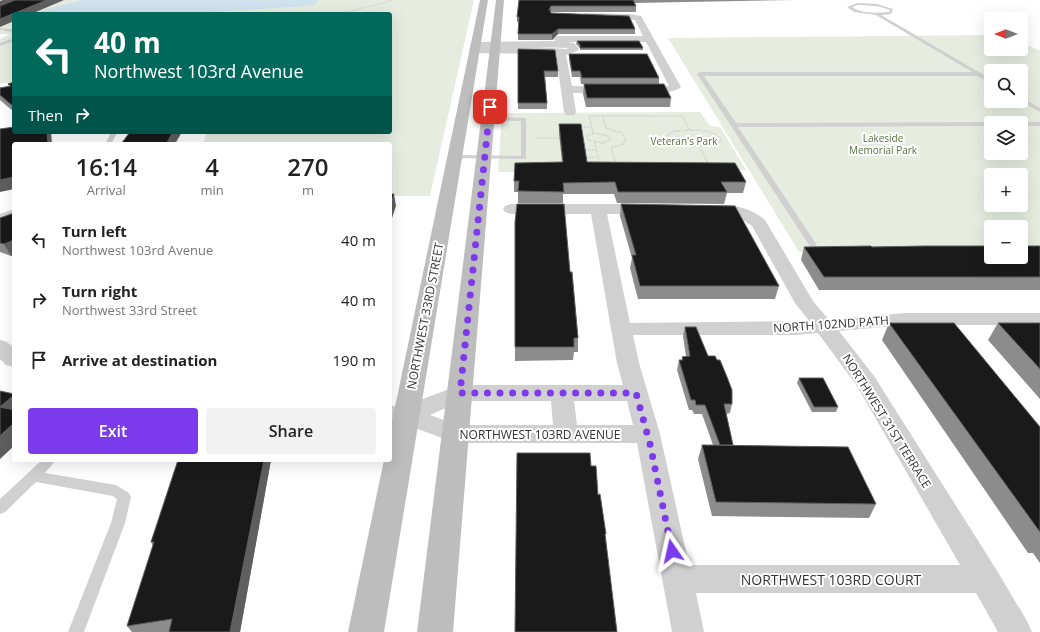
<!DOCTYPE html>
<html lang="en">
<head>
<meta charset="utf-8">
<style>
	body { margin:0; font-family:"Open Sans",sans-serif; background:#f2f2f2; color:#222; height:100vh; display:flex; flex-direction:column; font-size:15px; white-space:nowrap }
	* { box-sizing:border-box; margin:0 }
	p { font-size:13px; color:#767676 }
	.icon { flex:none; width:22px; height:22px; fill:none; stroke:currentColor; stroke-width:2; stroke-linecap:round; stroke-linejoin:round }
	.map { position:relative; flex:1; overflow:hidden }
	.drawer { position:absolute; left:12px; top:142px; width:380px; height:320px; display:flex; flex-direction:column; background:#fff; border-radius:4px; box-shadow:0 4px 16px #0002 }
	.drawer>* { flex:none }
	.guide { position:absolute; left:12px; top:12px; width:380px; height:122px; border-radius:4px; box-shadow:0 4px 16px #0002; background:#00695c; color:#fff; overflow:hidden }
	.needle { width:26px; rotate:270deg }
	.buttons { position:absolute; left:984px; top:12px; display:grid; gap:8px }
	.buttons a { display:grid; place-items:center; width:44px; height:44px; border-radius:4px; background:#fff; box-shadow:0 4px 16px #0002; font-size:20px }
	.pin { position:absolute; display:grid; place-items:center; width:34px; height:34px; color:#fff; margin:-17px; border-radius:8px; box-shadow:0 2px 6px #0006 }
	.me { position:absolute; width:44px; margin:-22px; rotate:349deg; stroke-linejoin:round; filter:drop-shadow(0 0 3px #0008) }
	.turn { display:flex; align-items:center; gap:14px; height:84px; padding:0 16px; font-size:18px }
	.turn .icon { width:52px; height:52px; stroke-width:2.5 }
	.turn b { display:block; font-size:28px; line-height:34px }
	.then { display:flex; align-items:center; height:38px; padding:0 16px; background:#0003; gap:8px; font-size:15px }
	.eta { display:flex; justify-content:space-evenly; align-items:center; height:68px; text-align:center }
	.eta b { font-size:24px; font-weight:600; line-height:28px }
	.primary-button { display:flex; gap:8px; margin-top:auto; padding:8px 16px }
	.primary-button a { flex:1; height:46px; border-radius:4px; background:#7c3aed; color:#fff; font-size:16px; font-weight:600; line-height:46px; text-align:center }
	.primary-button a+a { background:#f2f2f2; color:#222 }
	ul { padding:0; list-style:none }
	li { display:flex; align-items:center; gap:12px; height:60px; padding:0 16px }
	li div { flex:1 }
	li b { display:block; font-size:15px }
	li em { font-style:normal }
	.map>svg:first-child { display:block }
	.green { fill:#e6ecdf; fill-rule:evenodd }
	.water { fill:#cfe2ee }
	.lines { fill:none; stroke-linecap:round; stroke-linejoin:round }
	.path-far1 { stroke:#cdcdcd; stroke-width:1; stroke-dasharray:1 1; stroke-linecap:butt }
	.path { stroke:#cdcdcd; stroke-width:1.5; stroke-dasharray:1 1; stroke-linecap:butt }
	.lane { fill:#d0d0d0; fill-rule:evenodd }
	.street { fill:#d0d0d0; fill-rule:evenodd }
	.secondary { fill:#bdbdbd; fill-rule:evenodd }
	.wall { fill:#8c8c8c }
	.shaded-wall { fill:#5f5f5f }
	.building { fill:#1a1a1a; stroke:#5f5f5f }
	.route { stroke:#7c3aed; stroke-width:7; stroke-dasharray:0 12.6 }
	.labels { text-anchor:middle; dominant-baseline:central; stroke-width:4; stroke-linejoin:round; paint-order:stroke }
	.far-park-label { font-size:10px; fill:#56703f; stroke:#fff }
	.street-label { font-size:12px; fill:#333; stroke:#fff }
	.near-street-label { font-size:14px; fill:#333; stroke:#fff }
</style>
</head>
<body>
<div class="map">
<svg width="1040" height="632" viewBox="0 0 1040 632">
	<rect width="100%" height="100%" fill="#fff"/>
	<!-- green -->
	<path class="green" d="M0 0H474L430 196H390V144H203L207 132H390V14H14V83H0V39L10 34H0Z
		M991 35V49H1021V42L1040 51V253L1021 252V227H991V252H799L668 38ZM991 71H1021V101H991ZM991 123H1021V153H991ZM991 175H1021V205H991Z
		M700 112 710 126 720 127 746 170 498 172 502 113Z"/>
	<!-- water -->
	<path class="water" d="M81 0H319L315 4 307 6 180 14H23L37 12Z"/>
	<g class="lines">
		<!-- path-far1 -->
		<path class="path-far1" d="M339 14 394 0"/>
		<!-- path -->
		<path class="path" d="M602 116 606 128 622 133 626 139 623 144 611 148 616 163
			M578 127H592
			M692 130C703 130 715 131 722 141 711 147 673 151 667 136L674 131Z
			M593 133 589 116H682L690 131
			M593 133 609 136 611 139 603 143 588 140 587 136Z
			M537 138H562
			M595 143 600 163
			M699 146 708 163H705
			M582 150H596
			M584 158 598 157"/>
		<!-- lane -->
		<path class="lane" d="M858 3 877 4 893 9 891 14 881 15 991 79V83L977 76H704L736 123 991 122 993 123H991V126L738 127 817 245 813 248 809 245 697 74 700 72H972L876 15 854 12 847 7ZM858 5 877 6 890 10 889 12C877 13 862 14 852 7Z
			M0 28 14 30V32L0 30Z
			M14 38V41L0 46V43Z
			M1021 97 1040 108V112L1020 101Z
			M488 117 526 118V159L453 158 452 157 455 155 521 156V121L486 120 485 119Z
			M1021 122H1040V126H1021V123H1019Z
			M108 132H114L116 135 111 144H105L110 135Z
			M14 209V214L0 219V214Z
			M42 460H56L45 473 116 485 129 493 131 497 125 523 84 632H68L111 523 117 499 113 496 36 482 5 512 0 514V499Z"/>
		<!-- street -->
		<path class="street" d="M584 13 629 14 641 16 681 87C675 94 640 96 634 90L640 87 669 86 646 42H568L574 43 579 49 577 51 566 55 572 86 610 87 616 90 610 93H573L576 112 574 115H566L564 112 556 54 474 53 469 50 473 47 470 45 472 43 475 42 556 41 553 39 558 36H643L635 20 587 17H584L583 15ZM538 47 568 48 566 49Z
			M511 204H648L654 206 656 209 654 212 648 214H607L630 323 809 321 795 303 752 226 737 216 704 213 702 210 704 207C724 202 750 206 765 220L813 301 829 320 905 313H1040V325H905L839 331 874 376 996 569 1027 621 1032 632H998L976 593H696L704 632H672L637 443H456L404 424H390V406H404L460 385H623L617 363 591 214H511L505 212 503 209 505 206ZM818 333 857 386 960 565H689L660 434 639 363 633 335H795ZM462 401H551L553 425H457L430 415ZM574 401H627L633 425H577Z
			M0 340 7 342 14 348V367L6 365 0 359Z"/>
		<!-- secondary -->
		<path class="secondary" d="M480 0H488L384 632H348L384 460H390V431Z
			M496 0H504L453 632H417Z"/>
	</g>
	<!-- wall -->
	<path class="wall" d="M519 0H898H794L634 3 636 6V12H550L551 13 635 29V34H558L552 40H518V22H517V17Z
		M577 41 643 48V50H580V48L576 44Z
		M518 49 558 71V77H545L547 103V109H518Z
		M569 54 659 78V84L671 98 670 107H586L583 94 584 84H581L580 77H572L569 60Z
		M14 82V112L0 100V88L9 86 8 84Z
		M559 124 587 162 746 182 743 193H727L724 204 617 203 614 194H563V203H518V192H514V181L562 162 559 134Z
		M621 204 779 286 775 299H638L630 268 632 258 620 216Z
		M14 213V255L11 256 0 252V218Z
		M515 222 570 272 578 338V352H574L573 360 515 361Z
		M1040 246V290H819L801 260 804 247Z
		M889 323 1040 427V563L1033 553H1028L882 340Z
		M998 323H1040V399L988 340Z
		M685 327 708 356 732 404 730 413 726 414 733 445 876 504 869 518 712 516 698 459 702 445H713L702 414H694L692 410H689L677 370 679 360H682V357L686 356 683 336Z
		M799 378 838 407 836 412H812L797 383Z
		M271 460 240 632H132L127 626 153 546 151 542Z"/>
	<!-- shaded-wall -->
	<path class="shaded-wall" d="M3 0H19L0 8V1Z
		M47 0H64L31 14H14V21L0 27V19Z
		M551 6V12L549 14V9Z
		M558 29V34L552 40V34Z
		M47 132H51L52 144H48Z
		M173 132H182L175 144H166Z
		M14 177V189L0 192V180Z
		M394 194 396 206 390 224V207Z
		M14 240V255L11 256 4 244Z
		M14 395V417L0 407Z
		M14 423V446L0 459V436Z
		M264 460H271L240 632H230Z"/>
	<!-- building -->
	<path class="building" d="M15 0H47L0 19V6Z
		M519 0H633L636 6H551L549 9 551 13 629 16 635 29H558L552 34H518L519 17H517Z
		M577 41H639L643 48H580V45Z
		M518 49 555 50 558 71H544L547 103H518Z
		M569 54H647L659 78H582L580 71H572Z
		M14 82V107L0 95V88L11 86 8 84Z
		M584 84H664L671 98H587Z
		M559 124H581L587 162 735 163 746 182H721L727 192H618L615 182 563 183 564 192 518 191 519 181H514L515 163 563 162Z
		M14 127V132H47L48 144H14V177L0 180V129Z
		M130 132H173L166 144H121Z
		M390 194H394L390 207Z
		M517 204H564L570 272H572L578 338H574V347H515V222Z
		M621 204 735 206 779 286H640L632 255H636Z
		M14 213V240L4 244 0 243V218Z
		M871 246 872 247 925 246H991V257H1021V246H1040V277H824L804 247Z
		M889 323H954L1040 427V532Z
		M998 323H1040V369Z
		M685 327H696L708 356H715L717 360H720L727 377 732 390V404H724L733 445H720L705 405H696L695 400H691L679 360H683L682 357 690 356Z
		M799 378H823L838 407H814Z
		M0 391 14 394V395L0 407Z
		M0 407 14 410V423L0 436Z
		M702 445 848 447 876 504 716 502Z
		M517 453H590L591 466H596L598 495 600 494 606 534H605L617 632H515Z
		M178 460H264L230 632H169L172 619 127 626 154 542H151Z"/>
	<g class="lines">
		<!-- route -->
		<path class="route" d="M490 107 460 393H636L650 444 672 551"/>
	</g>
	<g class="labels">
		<!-- far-park labels -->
		<g class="far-park-label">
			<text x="883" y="138">Lakeside<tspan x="883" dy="12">Memorial Park</tspan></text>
			<text x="684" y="141">Veteran's Park</text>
		</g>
		<!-- street labels -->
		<g class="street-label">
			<text transform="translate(425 316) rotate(-79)">NORTHWEST 33RD STREET</text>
			<text transform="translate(831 324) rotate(-4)">NORTH 102ND PATH</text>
			<text transform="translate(887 421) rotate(58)">NORTHWEST 31ST TERRACE</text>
			<text x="540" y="434">NORTHWEST 103RD AVENUE</text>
		</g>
		<!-- near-street labels -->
		<g class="near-street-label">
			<text x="831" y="579">NORTHWEST 103RD COURT</text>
		</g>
	</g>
</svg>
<div class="buttons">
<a><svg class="needle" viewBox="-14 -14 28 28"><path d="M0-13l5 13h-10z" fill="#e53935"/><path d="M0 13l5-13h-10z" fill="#767676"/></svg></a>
<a><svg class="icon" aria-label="search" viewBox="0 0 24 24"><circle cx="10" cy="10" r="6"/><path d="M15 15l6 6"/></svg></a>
<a><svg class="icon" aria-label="layers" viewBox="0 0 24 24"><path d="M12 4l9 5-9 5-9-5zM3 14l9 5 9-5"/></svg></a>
<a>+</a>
<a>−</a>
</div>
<div class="pin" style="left:490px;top:107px;background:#d93025"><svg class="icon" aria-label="arrive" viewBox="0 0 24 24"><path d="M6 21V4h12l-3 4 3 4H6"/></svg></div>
<svg class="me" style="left:672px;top:551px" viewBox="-20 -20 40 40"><path d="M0-17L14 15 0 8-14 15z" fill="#7c3aed" stroke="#fff" stroke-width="4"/></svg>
<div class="guide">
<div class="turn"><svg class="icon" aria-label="left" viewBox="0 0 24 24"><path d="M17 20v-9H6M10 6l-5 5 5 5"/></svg><div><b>40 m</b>Northwest 103rd Avenue</div></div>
<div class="then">Then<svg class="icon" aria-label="right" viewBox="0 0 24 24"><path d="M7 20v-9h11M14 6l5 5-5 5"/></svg></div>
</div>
<section class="drawer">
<div class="eta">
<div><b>16:14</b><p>Arrival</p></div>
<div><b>4</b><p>min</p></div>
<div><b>270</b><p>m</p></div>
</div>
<ul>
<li><svg class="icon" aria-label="left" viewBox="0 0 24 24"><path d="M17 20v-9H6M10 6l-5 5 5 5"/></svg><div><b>Turn left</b><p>Northwest 103rd Avenue</p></div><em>40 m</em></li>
<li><svg class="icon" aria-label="right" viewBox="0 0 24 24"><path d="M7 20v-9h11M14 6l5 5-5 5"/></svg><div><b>Turn right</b><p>Northwest 33rd Street</p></div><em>40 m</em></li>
<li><svg class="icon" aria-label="arrive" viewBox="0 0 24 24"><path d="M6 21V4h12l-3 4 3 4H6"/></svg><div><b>Arrive at destination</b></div><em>190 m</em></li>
</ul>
<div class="primary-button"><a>Exit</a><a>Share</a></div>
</section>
</div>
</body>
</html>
